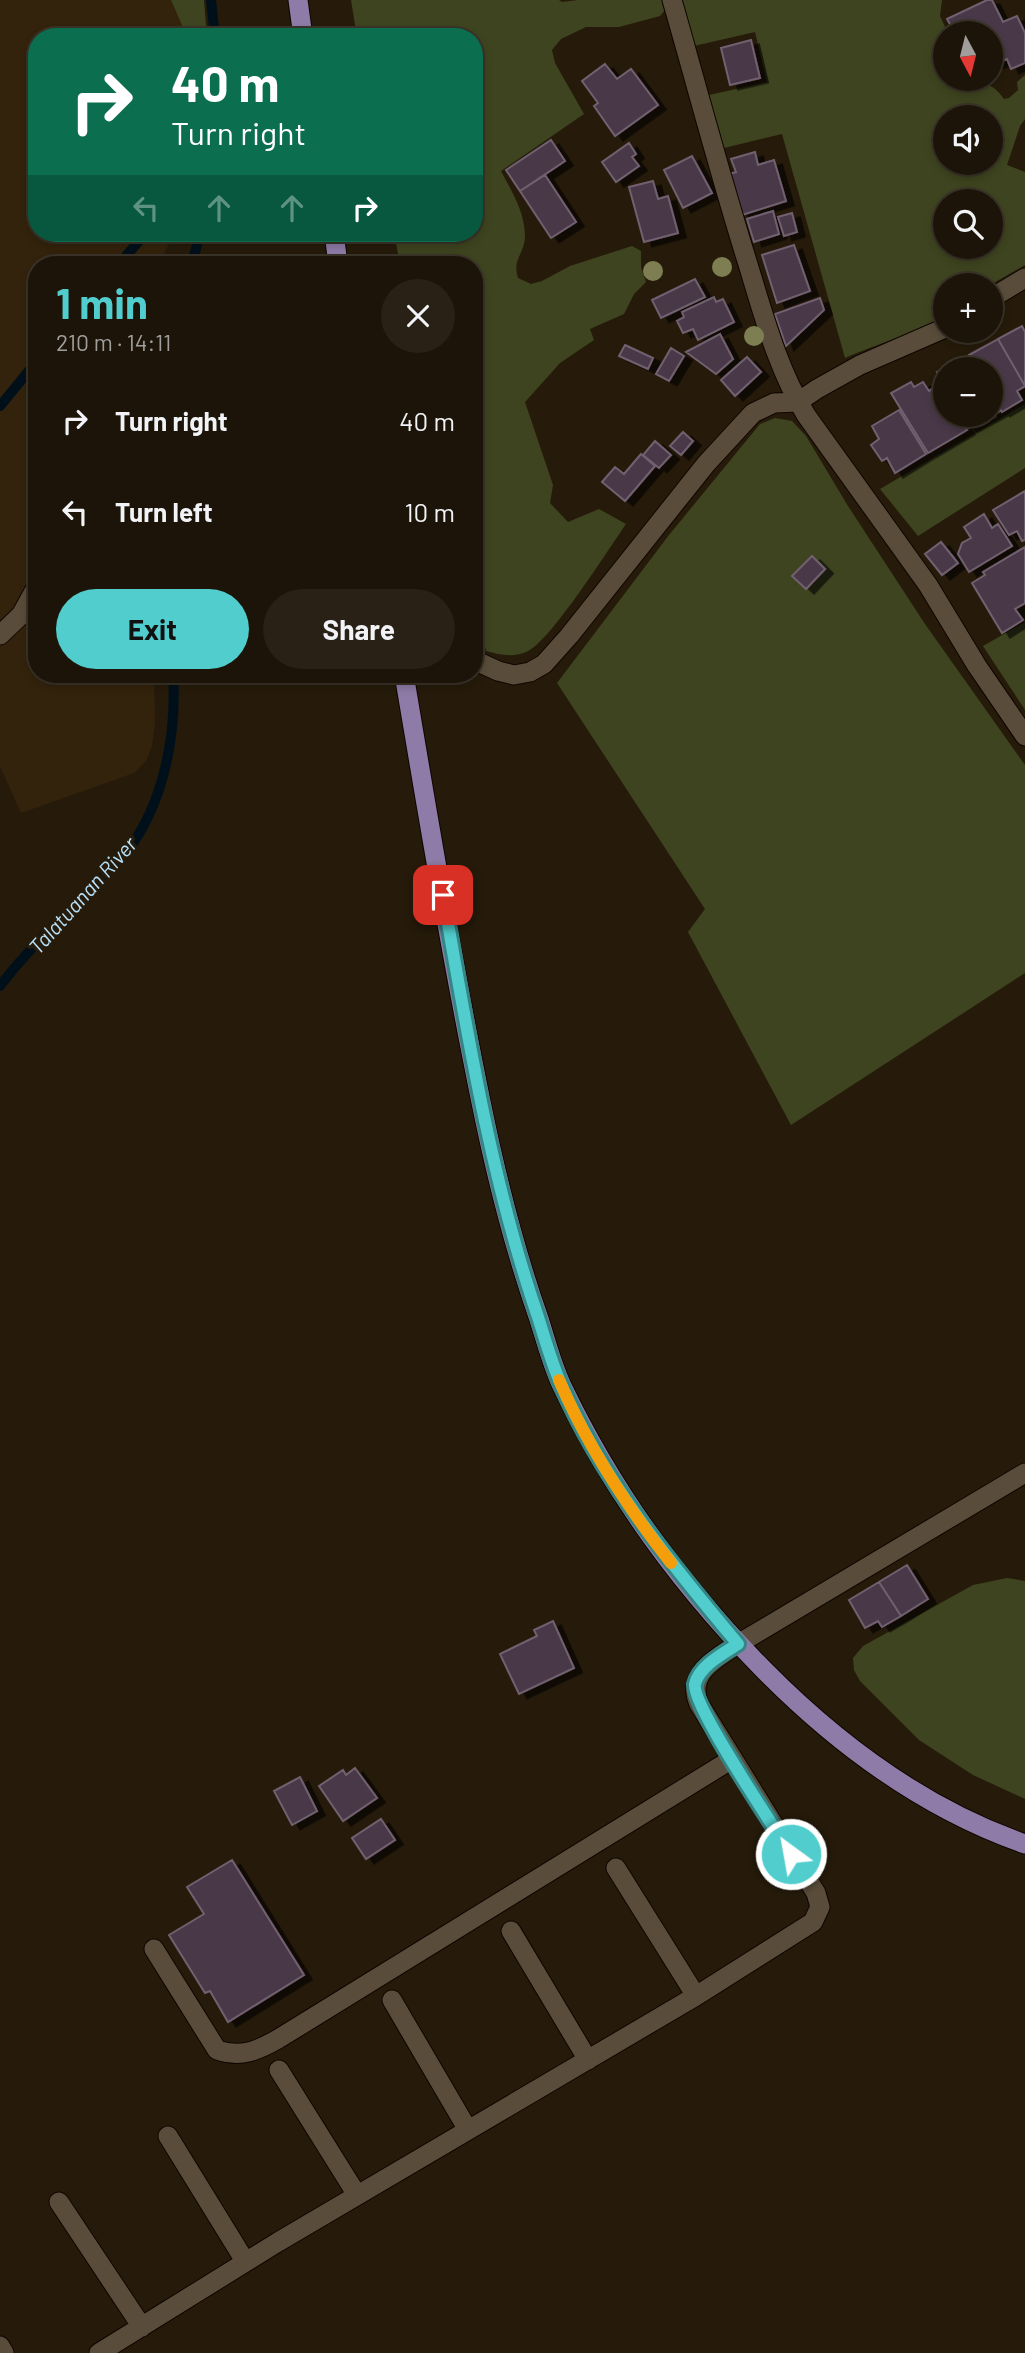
<!DOCTYPE html>
<html lang="en">
<head>
<meta charset="utf-8">
<style>
	body { margin:0; font-family:Barlow,sans-serif; background:#292116; color:#f1f3f6; height:100vh; display:flex; flex-direction:column; font-size:26px; white-space:nowrap }
	* { box-sizing:border-box; margin:0 }
	p { font-size:23px; color:#a09e9c }
	.icon { flex:none; width:38px; height:38px; fill:none; stroke:currentColor; stroke-width:2; stroke-linecap:round; stroke-linejoin:round }
	.map { position:relative; flex:1; overflow:hidden }
	.side { position:absolute; left:28px; top:256px; width:455px; height:427px; display:flex; flex-direction:column; background:#1c1408; border-radius:28px; box-shadow:0 4px 10px #0003,0 0 0 2px #3a3329 }
	.side>* { flex:none }
	.banner { position:absolute; left:28px; top:28px; width:455px; height:214px; border-radius:28px; box-shadow:0 4px 10px #0003,0 0 0 2px #3a3329; background:#0b6e4f; color:#fff; overflow:hidden }
	.needle { width:46px; rotate:173deg }
	.fabs { position:absolute; left:933px; top:21px; display:grid; gap:14px }
	.fabs a { display:grid; place-items:center; width:70px; height:70px; border-radius:50%; background:#1c1408; box-shadow:0 4px 10px #0003,0 0 0 2px #3a3329; font-size:35px }
	.pin { position:absolute; display:grid; place-items:center; width:60px; height:60px; color:#fff; margin:-30px; border-radius:14px; box-shadow:0 4px 10px #0006 }
	.me { position:absolute; width:77px; margin:-38px; rotate:328deg; stroke-linejoin:round; filter:drop-shadow(0 0 5px #0008) }
	.turn { display:flex; align-items:center; gap:24px; height:147px; padding:0 28px; font-size:32px }
	.turn .icon { width:91px; height:91px; stroke-width:2.5 }
	.turn b { display:block; font-size:49px; line-height:60px }
	.lanes { display:flex; align-items:center; height:66px; padding:0 28px; background:#0003; justify-content:center; gap:35px; direction:ltr }
	.lanes .off { opacity:.35 }
	.round { display:grid; place-items:center; flex:none; width:74px; height:74px; border-radius:37px; background:#292116 }
	.head { display:flex; align-items:center; justify-content:space-between; height:119px; padding:0 28px }
	h1 { font-size:42px; font-weight:700; line-height:52px; color:#52cdcd }
	.primary-button { display:flex; gap:14px; margin-top:auto; padding:14px 28px }
	.primary-button a { flex:1; height:80px; border-radius:42px; background:#52cdcd; color:#111; font-size:28px; font-weight:700; line-height:80px; text-align:center }
	.primary-button a+a { background:#292116; color:#f1f3f6 }
	ul { padding:0; list-style:none }
	li { display:flex; align-items:center; gap:21px; height:91px; padding:0 28px }
	li div { flex:1 }
	li b { display:block; font-size:26px }
	li em { font-style:normal }
	.map>svg:first-child { display:block }
	.built { fill:#33230c }
	.green { fill:#3e441f; fill-rule:evenodd }
	.lines { fill:none; stroke-linecap:round; stroke-linejoin:round }
	.stream { stroke:#00101b; stroke-width:10 }
	.building { fill:#483847; stroke:#716070; stroke-width:2; filter:url(#shadow) }
	.service-casing { stroke:#0f0500; stroke-width:21 }
	.minor-casing { stroke:#0f0500; stroke-width:21 }
	.primary-casing { stroke:#0f0500; stroke-width:21 }
	.service { stroke:#594c3a; stroke-width:19 }
	.minor { stroke:#594c3a; stroke-width:19 }
	.primary { stroke:#8e7ba7; stroke-width:19 }
	.tree { fill:#7d7f52 }
	.route-casing { stroke:#358585; stroke-width:18 }
	.route { stroke:#52cdcd; stroke-width:12 }
	.slow { stroke:#f59e0b; stroke-width:12 }
	.labels { text-anchor:middle; dominant-baseline:central; stroke-width:7; stroke-linejoin:round; paint-order:stroke }
	.water-label { font-size:21px; font-style:italic; fill:#b8e1fa; stroke:#261b0a }
</style>
</head>
<body>
<div class="map">
<svg width="1025" height="2353" viewBox="0 0 1025 2353">
	<defs>
		<filter id="shadow"><feDropShadow dx="8" dy="4.5" stdDeviation="0" flood-color="#0009"/></filter>
	</defs>
	<rect width="100%" height="100%" fill="#261b0a"/>
	<!-- built -->
	<path class="built" d="M0 0H171L187 37H37V233H174L159 264H37V674H154L155 721 152 745 146 761 134 773 21 813 0 766Z"/>
	<!-- green -->
	<path class="green" d="M171 0H204L207 37H187Z
		M351 0H559L562 2 578 0H662L665 10 660 16 619 27H586L561 39 552 50 555 63 584 114 501 171C512 192 525 212 525 237 524 255 512 259 518 278L531 284 542 281 570 266 632 246 641 251V267L646 282 634 294 624 314 590 329 594 340 560 363 525 402 553 485 550 503 568 522 599 509 626 524C608 550 551 640 528 651 514 658 500 655 486 651L474 605V264H400L394 233H474V37H357Z
		M681 0H942L940 16 948 33H945V79C970 79 989 77 1004 99L1009 98 1018 90 1017 82 1025 75V119L1020 126 1007 165 1025 172V265L990 285H945V315C914 335 878 343 845 358L782 134 724 148 709 95 767 82 755 32 694 46ZM945 117H990V163H945ZM945 201H990V247H945Z
		M1025 404V468L918 536 880 489Z
		M775 418 792 421 806 436 848 506 925 624 1025 765V973L791 1125 688 932 705 909 557 683 669 535 760 424Z
		M1025 622V710L983 646Z
		M1007 1578 1025 1581V1799L973 1775 919 1740 860 1681 854 1670 853 1658 863 1646 973 1585Z"/>
	<g class="lines">
		<!-- stream -->
		<path class="stream" d="M211 0 215 37
			M119 264 146 233
			M192 264 200 233
			M0 406 37 361
			M0 986C28 949 63 917 96 884 105 873 117 864 126 853 164 804 177 734 173 674"/>
	</g>
	<!-- building -->
	<path class="building" d="M987 0H992L1003 22 1017 16 1025 33V63L1011 69 1007 59 990 66V33H955L947 19Z
		M751 40 760 78 730 85 721 48Z
		M605 64 617 79 631 69 658 105 615 136 594 106 598 103 582 81Z
		M551 140 565 161 520 191 506 170Z
		M629 143 636 154 632 157 639 166 616 182 602 162Z
		M755 152 758 165 774 160 786 201 742 215 729 174 736 172 731 159Z
		M692 156 712 193 683 208 664 170Z
		M545 175 576 222 551 238 520 191Z
		M653 181 658 199 668 196 678 233 644 242 629 187Z
		M773 211 779 234 754 242 747 219Z
		M792 213 797 232 784 236 778 217Z
		M794 245 810 291 777 303 762 255Z
		M695 279 705 297 661 318 652 300Z
		M714 297 716 302 723 299 734 322 698 340 693 329 683 333 677 321 684 317 682 312Z
		M820 298 824 310 786 346 775 314Z
		M1022 326 1025 332V386L998 339Z
		M720 334 733 359 716 374 686 352Z
		M998 339 1025 386 1017 391 1022 400 1002 412 990 393V369H977L969 355Z
		M625 345 653 358 648 369 619 356Z
		M671 348 684 356 669 381 656 374Z
		M747 357 761 372 735 396 721 380Z
		M960 359 966 369H945V385L937 372Z
		M911 382 914 387 923 382 929 391 939 384 945 395V415H957L967 430 928 453 891 393Z
		M990 393 1000 411 969 428 961 415H990Z
		M899 410 926 454 895 473 887 458 882 461 871 445 879 439 872 426Z
		M683 432 693 441 681 455 670 446Z
		M655 441 671 455 659 468 643 455Z
		M641 454 655 466 625 501 602 482 615 467 624 474Z
		M1025 491V540L1022 541 1017 531 1009 535 993 510Z
		M984 514 992 528 998 524 1012 546 969 572 958 554 962 543 971 538 964 527Z
		M941 542 958 563 942 575 925 554Z
		M1025 547V603L1015 609 1023 620 1002 633 972 583 985 575 983 572Z
		M812 556 825 569 806 589 792 576Z
		M907 1565 928 1599 901 1616 879 1582Z
		M879 1582 901 1616 882 1627 878 1621 865 1628 849 1600Z
		M553 1621 574 1668 519 1694 500 1654 537 1636 534 1630Z
		M355 1768 377 1798 343 1821 319 1786 343 1770 346 1775Z
		M300 1777 317 1811 292 1825 274 1791Z
		M381 1819 395 1840 366 1859 352 1838Z
		M232 1860 304 1975 228 2022 210 1991 205 1993 169 1935 204 1914 187 1887Z"/>
	<g class="lines">
		<!-- service casing -->
		<g class="service-casing">
			<path id="service" d="M0 635 21 615 37 586
				M154 1949 217 2050C241 2058 257 2051 278 2039L732 1759"/>
		</g>
		<!-- minor casing -->
		<g class="minor-casing">
			<path id="minor" d="M672 0C697 87 720 175 747 261 763 313 777 368 806 415L928 585 977 666 1025 736
				M990 299 1025 278
				M474 660 498 671 514 675 530 672 544 664 569 636 706 464 753 413 774 403 798 402 817 389 860 365 945 328
				M616 1868 696 1996
				M511 1931 588 2060
				M392 2000 468 2130
				M279 2070 357 2195
				M168 2136 245 2261
				M59 2202 142 2327
				M0 2346 4 2353
				M99 2353 278 2242 696 1996 813 1922 820 1907 816 1893 699 1704C686 1674 716 1658 738 1644L1025 1473"/>
		</g>
		<!-- primary casing -->
		<g class="primary-casing">
			<path id="primary" d="M298 0 303 37
				M334 233 338 264
				M404 674C428 817 452 960 481 1102 496 1176 514 1248 539 1319 546 1341 552 1365 562 1386 612 1491 682 1587 764 1670 838 1745 925 1809 1025 1844"/>
		</g>
		<!-- service -->
		<use href="#service" class="service"/>
		<!-- minor -->
		<use href="#minor" class="minor"/>
		<!-- primary -->
		<use href="#primary" class="primary"/>
	</g>
	<!-- trees -->
	<g class="tree">
		<circle cx="722" cy="267" r="10"/>
		<circle cx="653" cy="271" r="10"/>
		<circle cx="754" cy="336" r="10"/>
	</g>
	<g class="lines">
		<!-- route casing -->
		<g class="route-casing">
			<path id="route" d="M443 895C468 1037 491 1180 538 1317 545 1339 551 1361 560 1382 602 1480 670 1563 738 1644 724 1653 699 1666 695 1684 691 1704 776 1830 791 1854"/>
		</g>
		<!-- route -->
		<use href="#route" class="route"/>
		<!-- slow -->
		<path class="slow" d="M559 1380C587 1445 627 1507 671 1563"/>
	</g>
	<g class="labels">
		<!-- water labels -->
		<g class="water-label">
			<text transform="translate(82 895) rotate(-48)">Talatuanan River</text>
		</g>
	</g>
</svg>
<div class="fabs">
<a><svg class="needle" viewBox="-14 -14 28 28"><path d="M0-13l5 13h-10z" fill="#e53935"/><path d="M0 13l5-13h-10z" fill="#a09e9c"/></svg></a>
<a><svg class="icon" aria-label="sound" viewBox="0 0 24 24"><path d="M4 9h4l5-4v14l-5-4H4zM17 9q2 3 0 6"/></svg></a>
<a><svg class="icon" aria-label="search" viewBox="0 0 24 24"><circle cx="10" cy="10" r="6"/><path d="M15 15l6 6"/></svg></a>
<a>+</a>
<a>−</a>
</div>
<div class="pin" style="left:443px;top:895px;background:#d93025"><svg class="icon" aria-label="arrive" viewBox="0 0 24 24"><path d="M6 21V4h12l-3 4 3 4H6"/></svg></div>
<svg class="me" style="left:791px;top:1854px" viewBox="-20 -20 40 40"><circle r="17" fill="#52cdcd" stroke="#fff" stroke-width="3"/><path d="M0-11L8 9 0 5-8 9z" fill="#fff"/></svg>
<div class="banner">
<div class="turn"><svg class="icon" aria-label="right" viewBox="0 0 24 24"><path d="M7 20v-9h11M14 6l5 5-5 5"/></svg><div><b>40 m</b>Turn right</div></div>
<div class="lanes"><svg class="icon off" aria-label="left" viewBox="0 0 24 24"><path d="M17 20v-9H6M10 6l-5 5 5 5"/></svg><svg class="icon off" aria-label="ahead" viewBox="0 0 24 24"><path d="M12 20V5M6 11l6-6 6 6"/></svg><svg class="icon off" aria-label="ahead" viewBox="0 0 24 24"><path d="M12 20V5M6 11l6-6 6 6"/></svg><svg class="icon" aria-label="right" viewBox="0 0 24 24"><path d="M7 20v-9h11M14 6l5 5-5 5"/></svg></div>
</div>
<section class="side">
<div class="head"><div><h1>1 min</h1><p>210 m · 14:11</p></div><a class="round"><svg class="icon" aria-label="close" viewBox="0 0 24 24"><path d="M6 6l12 12M18 6L6 18"/></svg></a></div>
<ul>
<li><svg class="icon" aria-label="right" viewBox="0 0 24 24"><path d="M7 20v-9h11M14 6l5 5-5 5"/></svg><div><b>Turn right</b></div><em>40 m</em></li>
<li><svg class="icon" aria-label="left" viewBox="0 0 24 24"><path d="M17 20v-9H6M10 6l-5 5 5 5"/></svg><div><b>Turn left</b></div><em>10 m</em></li>
</ul>
<div class="primary-button"><a>Exit</a><a>Share</a></div>
</section>
</div>
</body>
</html>
